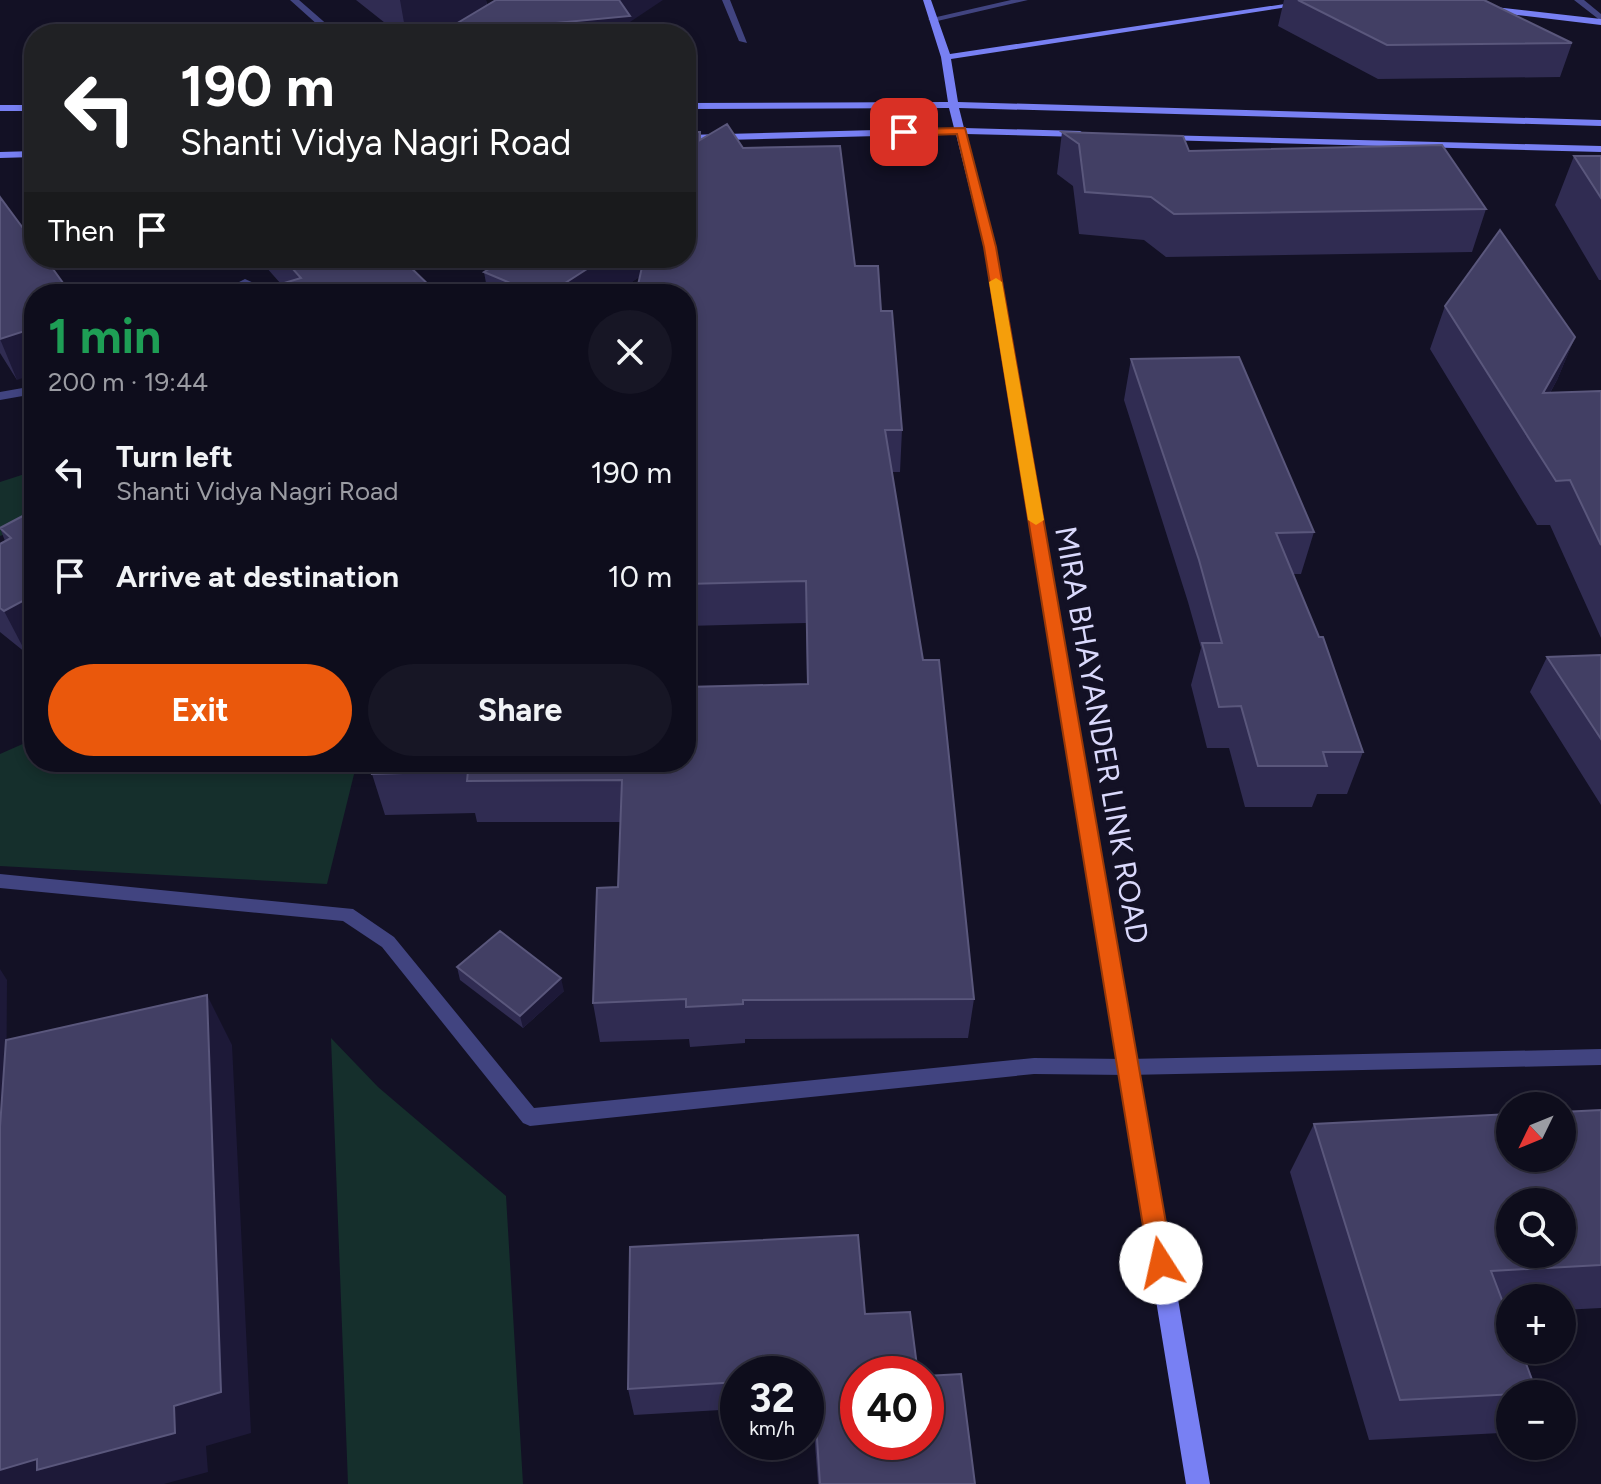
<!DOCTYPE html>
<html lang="en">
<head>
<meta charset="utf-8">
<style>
	body { margin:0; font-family:Figtree,sans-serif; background:#171625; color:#f1f3f6; height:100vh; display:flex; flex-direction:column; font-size:30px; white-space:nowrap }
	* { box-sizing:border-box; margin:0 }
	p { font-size:26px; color:#9b9ca3 }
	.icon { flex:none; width:44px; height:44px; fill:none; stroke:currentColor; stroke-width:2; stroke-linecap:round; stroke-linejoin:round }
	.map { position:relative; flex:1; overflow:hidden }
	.details { position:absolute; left:24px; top:284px; width:672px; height:488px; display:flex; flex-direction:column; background:#0e0d1c; border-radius:32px; box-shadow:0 4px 12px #0003,0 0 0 2px #2e2d3b }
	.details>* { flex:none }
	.top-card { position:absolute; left:24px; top:24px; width:672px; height:244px; border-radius:32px; box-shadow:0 4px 12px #0003,0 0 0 2px #2e2d3b; background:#202124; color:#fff; overflow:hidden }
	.needle { width:52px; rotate:227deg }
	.tools { position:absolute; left:1496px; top:1092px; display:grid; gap:16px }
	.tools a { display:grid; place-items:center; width:80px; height:80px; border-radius:50%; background:#0e0d1c; box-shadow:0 4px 12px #0003,0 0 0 2px #2e2d3b; font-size:40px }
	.speed { position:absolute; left:720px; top:1356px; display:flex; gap:16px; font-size:40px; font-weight:700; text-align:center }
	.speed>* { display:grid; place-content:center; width:104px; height:104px; border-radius:50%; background:#0e0d1c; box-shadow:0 4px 12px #0003,0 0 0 2px #2e2d3b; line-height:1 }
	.speed small { font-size:20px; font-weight:400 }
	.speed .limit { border:12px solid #d22; background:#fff; color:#111 }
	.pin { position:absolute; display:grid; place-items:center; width:68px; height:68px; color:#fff; margin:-34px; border-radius:16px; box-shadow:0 4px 12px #0006 }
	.me { position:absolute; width:88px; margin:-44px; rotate:350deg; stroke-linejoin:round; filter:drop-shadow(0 0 6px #0008) }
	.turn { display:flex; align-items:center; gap:28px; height:168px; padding:0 24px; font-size:36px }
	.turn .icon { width:104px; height:104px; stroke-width:2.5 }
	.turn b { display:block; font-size:56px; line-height:68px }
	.then { display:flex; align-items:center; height:76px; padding:0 24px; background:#0003; gap:16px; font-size:30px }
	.round { display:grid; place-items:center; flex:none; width:84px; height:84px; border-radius:42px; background:#171625 }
	.summary { display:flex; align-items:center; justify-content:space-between; height:136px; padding:0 24px }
	h1 { font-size:48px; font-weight:700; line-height:60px; color:#1e9e55 }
	.action { display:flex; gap:16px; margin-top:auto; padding:16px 24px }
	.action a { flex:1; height:92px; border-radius:48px; background:#ea580c; color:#fff; font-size:32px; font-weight:700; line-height:92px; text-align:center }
	.action a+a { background:#171625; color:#f1f3f6 }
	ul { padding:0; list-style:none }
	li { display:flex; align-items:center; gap:24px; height:104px; padding:0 24px }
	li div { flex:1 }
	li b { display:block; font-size:30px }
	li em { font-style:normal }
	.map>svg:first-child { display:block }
	.green { fill:#152f2c }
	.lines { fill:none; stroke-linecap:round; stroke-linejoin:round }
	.lane { fill:#414480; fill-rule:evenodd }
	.street { fill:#414480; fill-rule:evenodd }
	.secondary { fill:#7880f3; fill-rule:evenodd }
	.wall { fill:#302c52 }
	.shaded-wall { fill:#1d1938 }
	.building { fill:#423f64; stroke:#5a577c; stroke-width:2; fill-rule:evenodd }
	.route { fill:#ea580c; stroke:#983908; stroke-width:2 }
	.slow { fill:#f59e0b }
	.labels { text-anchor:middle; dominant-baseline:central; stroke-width:8; stroke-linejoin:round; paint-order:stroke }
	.street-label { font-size:30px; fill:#dad9fc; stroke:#131125 }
</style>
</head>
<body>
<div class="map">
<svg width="1601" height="1484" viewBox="0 0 1601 1484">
	<rect width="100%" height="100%" fill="#131125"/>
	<!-- green -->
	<path class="green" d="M34 471V524L0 536V482Z
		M34 739V762H357L327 884 0 866V754Z
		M331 1038 378 1087 506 1196 523 1484H348Z"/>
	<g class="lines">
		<!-- lane -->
		<path class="lane" d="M722 0H730L747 43 739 41Z
			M0 874 353 909 394 937 534 1108 1034 1058 1128 1059 1601 1049V1065L1128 1075 1034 1074 530 1126 523 1123 382 947 343 921 0 888Z"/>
		<!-- street -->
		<path class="street" d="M290 0H299L338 34H328Z
			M1011 0H1028L933 22 928 19Z
			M1574 0H1584L1601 14V21Z
			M245 279 274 292 276 294H261L241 284 239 282Z
			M34 386V394L0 400V392Z"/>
		<!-- secondary -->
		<path class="secondary" d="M923 0H931L950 54 1311 0H1333L951 59 958 102 1601 120V126L959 108 964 128 1080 131 1085 134 1080 137 966 134 996 247 1210 1484H1186L984 247 956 134 686 141V135L954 128 949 108 686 109V103L948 102 941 57Z
			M1486 6 1601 19V25L1483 11V7Z
			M0 105H34V111H0Z
			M1159 135 1601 146V152L1163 140 1158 137Z
			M34 151V157L0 158V152Z"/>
	</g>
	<!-- wall -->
	<path class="wall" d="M356 0H486L487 5 630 22 442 32 435 34H399Z
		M1284 0H1484L1572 43 1560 77 1378 79 1278 26Z
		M1062 132 1189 151 1486 209 1472 252 1166 257 1144 240 1079 234 1073 186 1057 174Z
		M701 140 743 148 855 266 881 311 902 430 900 472H892L974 999 968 1038 745 1039V1043L690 1047 689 1039 600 1042 593 1003 618 887 621 822H477L475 813 385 815 372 774 807 684 806 623 686 626V294L639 277 614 294H488L484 272Z
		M1574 156H1601V280H1599L1555 205Z
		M0 197 17 380 0 353Z
		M258 258H401L281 284Z
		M1445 306 1575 337 1557 380 1550 393 1601 391V638L1550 525H1537L1430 349Z
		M1131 359 1314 532 1301 574H1293L1363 752 1347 794H1317L1312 807H1245L1229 748H1207L1191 685 1201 648 1188 602 1124 400Z
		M34 510 26 653 0 632V544L5 541 0 528Z
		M1601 655V805L1530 692 1547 657Z
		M457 967 564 991 523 1028 460 980Z
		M1601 1110V1308L1562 1310V1298H1510V1313H1507L1537 1393 1536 1394H1510V1422L1500 1433 1369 1440 1290 1172 1314 1124Z
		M858 1235V1442L975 1484H818L812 1405H806V1374H738V1409L634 1415 628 1389Z"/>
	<!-- shaded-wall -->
	<path class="shaded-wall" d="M400 0H486L489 20 435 34H406Z
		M617 0H663L630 22 631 34H439Z
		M604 258H653V268L614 294H548Z
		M34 328V374L17 380 0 339Z
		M1575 337 1557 380 1525 437 1543 393Z
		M34 595V648L26 653 4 611Z
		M0 969 7 980 6 1130 0 1132Z
		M561 978 564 991 523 1028 520 1016Z
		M207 995 232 1045 251 1433 206 1446 208 1472 164 1484H0V1470L174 1406Z"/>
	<!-- building -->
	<path class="building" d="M496 0H619L630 16 439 34Z
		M1298 0H1484L1572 43 1387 45Z
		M727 124 743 148 840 146 855 266H878L881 311H892L902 430H885L923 660H939L974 999 743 1000V1004L686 1007V999L593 1003 597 888 618 887 622 780 467 781 468 771 372 774 374 762H686V687L808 684 806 581 686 584V294H636L644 258H686V132H700V140Z
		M1062 132 1183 136 1189 151 1442 145 1486 209 1174 214 1151 197 1085 192 1079 144Z
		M1574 156H1601V198Z
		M0 197 34 243V258H45L71 294H34V328L0 339Z
		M1500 230 1575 337 1543 393 1601 391V545L1570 480 1556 481 1445 306Z
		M283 258H401L438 294H247L301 278Z
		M507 258H604L548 294H537L484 272Z
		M1239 357 1314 532 1276 533 1319 637H1323L1363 752H1323L1327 766H1258L1241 706 1219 707 1202 643H1222L1199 560 1131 359Z
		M34 510V595L4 611 0 608V544L11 538 0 528Z
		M1601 655V739L1547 657Z
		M500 931 561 978 520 1016 457 967Z
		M207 995 221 1392 174 1406 175 1433 37 1470V1459L0 1470V1127L6 1040Z
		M1601 1110V1265L1491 1271 1510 1321V1350H1521L1537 1393 1400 1400 1314 1124 1510 1114V1158H1562V1112ZM1510 1202H1562V1254H1510Z
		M858 1235 865 1314 910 1312 918 1374H858V1442H926V1376L961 1374 975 1484H820L813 1378 806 1379V1374H738V1382L628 1389 630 1247Z"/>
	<!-- route -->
	<path class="route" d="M965 128 996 247 1173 1263 1169 1271 1161 1275 1152 1271 1149 1263 984 247 957 134 904 136 898 132 904 129Z"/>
	<!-- slow -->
	<path class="slow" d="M996 278 1002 282 1044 520 1036 525 1028 520 989 282Z"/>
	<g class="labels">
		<!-- street labels -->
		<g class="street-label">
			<text transform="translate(1102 735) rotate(80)">MIRA BHAYANDER LINK ROAD</text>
		</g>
	</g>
</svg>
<div class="tools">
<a><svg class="needle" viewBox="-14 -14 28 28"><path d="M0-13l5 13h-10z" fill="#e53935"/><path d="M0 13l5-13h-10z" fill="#9b9ca3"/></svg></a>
<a><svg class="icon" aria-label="search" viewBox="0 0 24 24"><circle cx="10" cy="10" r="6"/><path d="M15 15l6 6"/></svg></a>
<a>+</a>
<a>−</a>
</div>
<div class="speed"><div>32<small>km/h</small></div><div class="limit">40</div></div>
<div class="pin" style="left:904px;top:132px;background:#d93025"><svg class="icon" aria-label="arrive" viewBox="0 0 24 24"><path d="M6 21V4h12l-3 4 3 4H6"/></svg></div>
<svg class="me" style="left:1161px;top:1263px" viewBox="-20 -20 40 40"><circle r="19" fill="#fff"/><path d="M0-13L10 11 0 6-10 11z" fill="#ea580c"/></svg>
<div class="top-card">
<div class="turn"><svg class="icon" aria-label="left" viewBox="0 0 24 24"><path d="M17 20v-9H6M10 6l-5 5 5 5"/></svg><div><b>190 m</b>Shanti Vidya Nagri Road</div></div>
<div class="then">Then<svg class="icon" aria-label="arrive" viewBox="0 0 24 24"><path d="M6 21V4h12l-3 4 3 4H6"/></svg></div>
</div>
<section class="details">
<div class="summary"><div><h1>1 min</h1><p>200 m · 19:44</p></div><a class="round"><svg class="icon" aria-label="close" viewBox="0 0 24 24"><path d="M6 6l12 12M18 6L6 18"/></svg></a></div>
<ul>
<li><svg class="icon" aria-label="left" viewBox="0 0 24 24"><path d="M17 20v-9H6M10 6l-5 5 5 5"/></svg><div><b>Turn left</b><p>Shanti Vidya Nagri Road</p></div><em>190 m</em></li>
<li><svg class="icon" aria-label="arrive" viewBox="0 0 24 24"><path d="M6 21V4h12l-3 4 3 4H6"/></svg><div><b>Arrive at destination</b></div><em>10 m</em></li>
</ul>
<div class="action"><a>Exit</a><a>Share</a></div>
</section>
</div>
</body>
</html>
